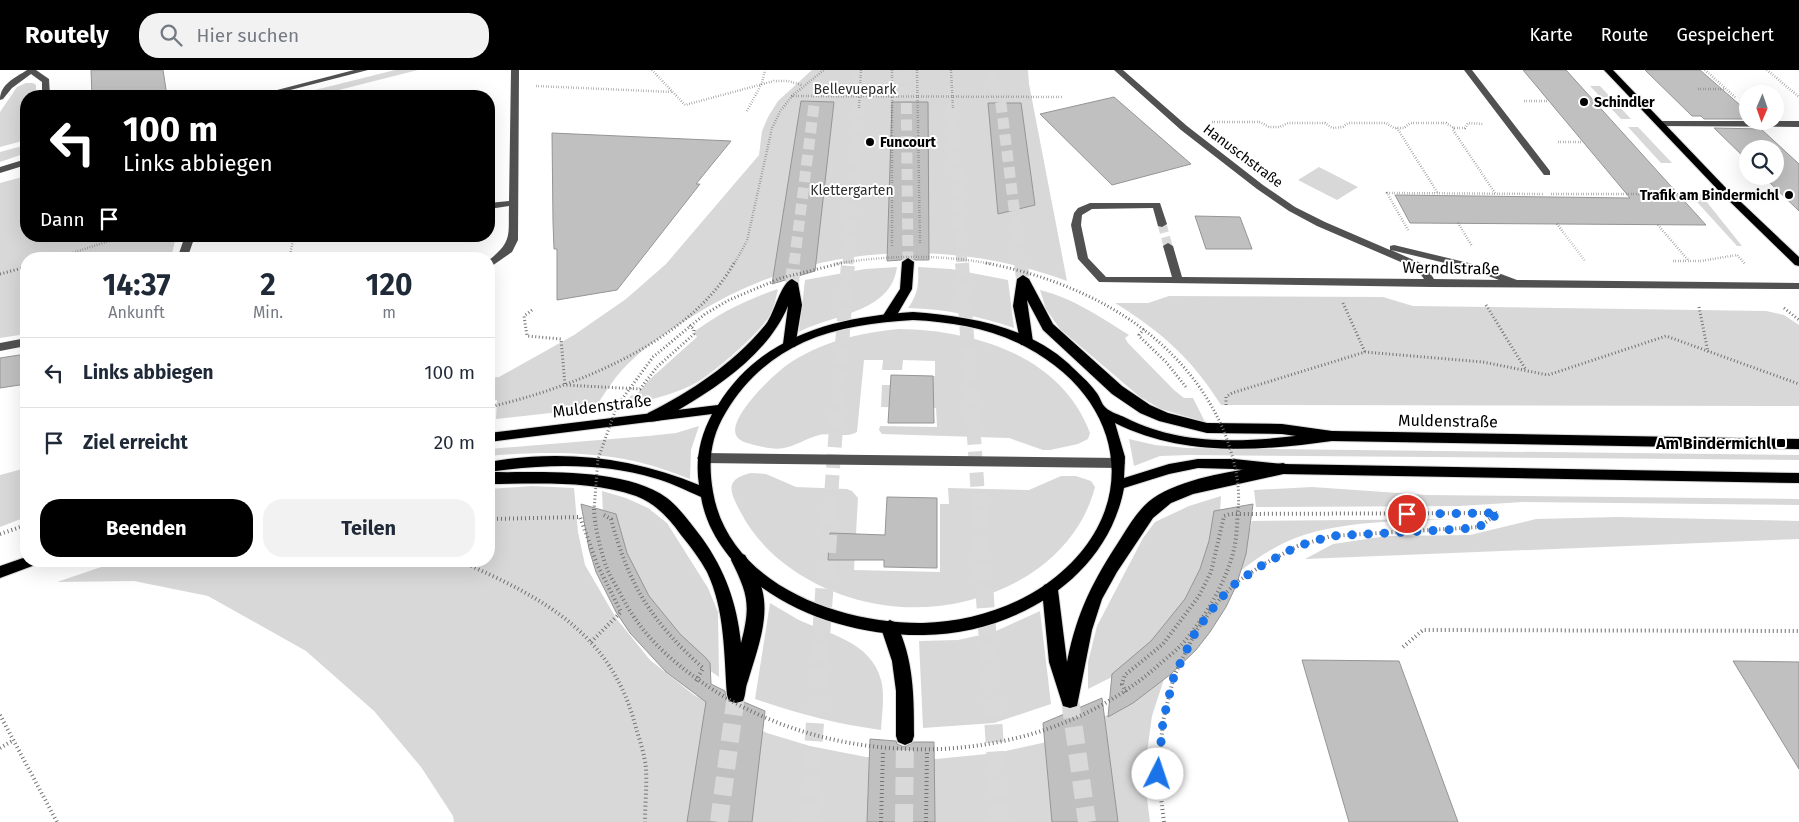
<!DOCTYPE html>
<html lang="de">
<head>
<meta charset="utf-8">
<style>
	body { margin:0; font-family:"Fira Sans",sans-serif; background:#f2f2f3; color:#1f2937; height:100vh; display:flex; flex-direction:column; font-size:19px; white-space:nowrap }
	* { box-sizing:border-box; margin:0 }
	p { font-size:16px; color:#747a83 }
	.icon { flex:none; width:28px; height:28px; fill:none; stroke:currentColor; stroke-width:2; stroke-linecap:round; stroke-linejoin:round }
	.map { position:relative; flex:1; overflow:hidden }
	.drawer { position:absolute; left:20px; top:182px; width:475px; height:315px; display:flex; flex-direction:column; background:#fff; border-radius:20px; box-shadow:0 5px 20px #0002 }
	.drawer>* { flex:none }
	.hud { position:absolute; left:20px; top:20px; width:475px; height:152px; border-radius:20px; box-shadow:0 5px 20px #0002; background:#000; color:#fff; overflow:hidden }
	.needle { width:32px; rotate:182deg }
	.tools { position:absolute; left:1739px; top:15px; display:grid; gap:10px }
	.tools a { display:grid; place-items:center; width:45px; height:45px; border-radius:50%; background:#fff; box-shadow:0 5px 20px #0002; font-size:25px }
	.pin { position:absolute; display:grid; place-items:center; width:42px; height:42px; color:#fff; margin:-21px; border:2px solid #fff; border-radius:50%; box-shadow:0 1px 5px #0007 }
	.me { position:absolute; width:55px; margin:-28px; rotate:4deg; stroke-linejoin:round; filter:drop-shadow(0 0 4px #0008) }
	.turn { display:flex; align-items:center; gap:18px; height:105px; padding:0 20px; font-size:22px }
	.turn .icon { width:65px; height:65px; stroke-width:2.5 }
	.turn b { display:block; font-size:35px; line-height:42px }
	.then { display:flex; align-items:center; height:48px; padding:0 20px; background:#0003; gap:10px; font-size:19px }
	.eta { display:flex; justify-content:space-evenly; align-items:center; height:85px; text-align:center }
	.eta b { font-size:30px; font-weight:700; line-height:35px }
	.primary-button { display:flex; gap:10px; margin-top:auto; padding:10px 20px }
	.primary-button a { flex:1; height:58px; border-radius:20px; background:#000; color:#fff; font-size:20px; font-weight:700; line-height:58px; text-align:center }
	.primary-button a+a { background:#f2f2f3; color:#1f2937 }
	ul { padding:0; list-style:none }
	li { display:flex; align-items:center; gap:15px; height:70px; padding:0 20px; border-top:1px solid #e0e1e3 }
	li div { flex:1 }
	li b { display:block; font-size:19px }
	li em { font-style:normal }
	header { display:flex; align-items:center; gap:30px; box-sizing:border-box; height:70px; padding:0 25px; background:#000; color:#fff }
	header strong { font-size:24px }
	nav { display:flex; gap:28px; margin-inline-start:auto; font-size:18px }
	.search { width:350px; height:45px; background:#f2f2f3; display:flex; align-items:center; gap:12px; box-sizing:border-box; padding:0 18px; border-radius:20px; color:#747a83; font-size:19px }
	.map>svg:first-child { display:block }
	.green { fill:#d8d8d8 }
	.building { fill:#c0c0c0; stroke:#959595 }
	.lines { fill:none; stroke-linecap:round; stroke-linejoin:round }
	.minor-tunnel { stroke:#d9d9d9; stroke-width:9; stroke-dasharray:9 4.5; stroke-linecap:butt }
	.highway-tunnel-far2 { stroke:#d9d9d9; stroke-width:11; stroke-dasharray:11 5.5; stroke-linecap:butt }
	.highway-tunnel-far1 { stroke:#d9d9d9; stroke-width:14; stroke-dasharray:14 7; stroke-linecap:butt }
	.highway-tunnel { stroke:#d9d9d9; stroke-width:18; stroke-dasharray:18 9; stroke-linecap:butt }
	.major-casing { stroke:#dbdbdb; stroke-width:2 }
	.highway-casing { stroke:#dbdbdb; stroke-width:2 }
	.path-far2 { stroke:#737373; stroke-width:2.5; stroke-dasharray:0.5 2; stroke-linecap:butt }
	.path-far1 { stroke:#737373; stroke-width:3; stroke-dasharray:1 2.5; stroke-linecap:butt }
	.path { stroke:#737373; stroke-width:4; stroke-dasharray:1 3; stroke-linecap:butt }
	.minor { fill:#515151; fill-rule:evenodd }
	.major { fill:#000; fill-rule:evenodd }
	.highway { fill:#000; fill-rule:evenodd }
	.path-bridge-far2 { stroke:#737373; stroke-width:2.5; stroke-dasharray:0.5 2; stroke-linecap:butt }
	.path-bridge-far1 { stroke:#737373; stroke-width:3; stroke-dasharray:1 2.5; stroke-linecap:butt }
	.path-bridge { stroke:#737373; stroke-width:4; stroke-dasharray:1 3; stroke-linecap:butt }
	.route { stroke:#1a73e8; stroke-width:9; stroke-dasharray:0 16.2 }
	.poi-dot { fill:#000; stroke:#fff; stroke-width:2 }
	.labels { text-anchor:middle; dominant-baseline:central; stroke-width:4; stroke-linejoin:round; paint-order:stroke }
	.far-park-label { font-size:14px; fill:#2f2f2f; stroke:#fff }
	.far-poi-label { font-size:14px; font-weight:bold; fill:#000; stroke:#fff; text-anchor:start }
	.far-street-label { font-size:14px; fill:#000; stroke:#fff }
	.street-label { font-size:16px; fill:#000; stroke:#fff }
	.poi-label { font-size:16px; font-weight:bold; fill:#000; stroke:#fff; text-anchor:end }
</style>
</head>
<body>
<header>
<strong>Routely</strong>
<div class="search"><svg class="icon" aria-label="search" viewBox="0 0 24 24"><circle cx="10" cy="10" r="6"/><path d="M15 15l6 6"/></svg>Hier suchen</div>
<nav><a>Karte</a><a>Route</a><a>Gespeichert</a></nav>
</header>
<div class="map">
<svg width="1799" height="752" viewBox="0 0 1799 752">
	<rect width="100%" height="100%" fill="#fff"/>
	<!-- green -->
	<path class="green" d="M395 0H418L315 26H291Z
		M812 0H1028L1029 14 1067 211C944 166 808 174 696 244 667 262 635 282 614 310 607 319 601 329 595 338L496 349 497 330 489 331V308L499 307 574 265 626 229 666 194 759 85 762 61 768 47 778 31Z
		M26 13H33L36 15V26H26V70L0 77V42L17 17Z
		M1590 16H1600L1631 49H1621Z
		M1628 57H1638L1672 93H1661Z
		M26 75V83L0 92V82Z
		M1319 97 1358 117 1337 130 1298 110Z
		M26 106V166H176L171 189H26V264L0 268V113Z
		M1687 121H1698L1742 176H1737Z
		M897 197C891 243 833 244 799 262L805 210 865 199Z
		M918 197 951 199 1008 210 1014 258C979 246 945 239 908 238 918 224 919 214 918 197Z
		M778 219C776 228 774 237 770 245 761 262 709 308 690 316 671 325 649 330 628 335L630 326 637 324 649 310 697 267 694 262C719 243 748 229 778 219Z
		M1040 220C1073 228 1102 248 1129 265L1125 268 1128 273 1174 320 1184 328H1193L1205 352 1161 339 1140 327 1060 259 1046 239Z
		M1169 226 1383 227 1413 236 1766 241 1784 245 1799 255V336L1221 335C1191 288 1163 263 1115 233H1148Z
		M899 259C973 260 1061 285 1090 363L1088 369 1078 374 1050 380H1043L1009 368 882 364 879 360 880 356 937 357 936 338 881 337 882 315H910L911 306H935V291L903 290 902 300H882L883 290H864L857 362C845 369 829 361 816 366 806 369 795 376 784 378 774 380 763 377 754 375 748 373 741 372 737 367 725 350 774 304 787 295 820 272 859 263 899 259Z
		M699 356 691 380 690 409C669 401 647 393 624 389 580 381 532 382 489 386V379L648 366 676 363Z
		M1129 369 1155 375 1187 378 1799 385V390L1189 385 1160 386 1134 396Z
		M26 398V447L0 457V405Z
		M751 403 766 404 796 417 847 419 852 421 858 428 854 500 940 502V434H949L948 418 1029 420 1061 406H1076L1091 411 1095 417C1072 506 968 548 883 535 825 526 767 494 740 441 729 420 725 409 751 403Z
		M532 416 574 418 578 462 585 495 616 548 650 590 694 625 767 663 810 676 866 687 936 689 997 683 1056 670 1122 638 1164 609 1152 646 1144 704 1150 752H454L453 746 421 697 374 641 306 581 208 526 134 511 57 512 119 491H489V419Z
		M1312 417 1427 425 1799 429V435L1523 432 1460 436 1256 437 1254 420Z
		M602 421 626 428 648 438 667 453 708 518 718 542 719 607 692 588 649 546 603 444Z
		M1221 426 1220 441 1201 519 1138 594 1088 619V592L1097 556 1143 468 1155 452 1189 436Z
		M1617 447 1799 451V469L1305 489 1333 474 1387 466 1470 465 1536 449Z
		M1463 449C1410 451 1335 449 1286 472 1269 480 1253 491 1238 503L1252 451Z
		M770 533C779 538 788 544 797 549 827 564 871 571 881 610 885 624 882 644 881 660 835 654 799 644 755 629Z
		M1040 541 1051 634 994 653 923 658 919 571 958 570 994 562Z"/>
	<!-- building -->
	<path class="building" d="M91 0H163L167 26H92Z
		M1523 0H1566L1706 155 1410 153 1395 125 1630 128Z
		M1645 0H1700L1748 42V49H1704L1701 46H1692Z
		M1114 27 1191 94 1112 115 1040 44Z
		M801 31 834 32 815 201 772 214Z
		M892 32H928L929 190H915L907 186 901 190 887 191Z
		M988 33H1021L1035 135 998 144Z
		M1714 58 1761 59 1799 94V141L1763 106H1775V79H1748V91Z
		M552 63 731 71 696 114H700L617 220 557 230V179H554L553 152Z
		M1195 146 1240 147 1252 179H1206Z
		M26 284V314L0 318V288Z
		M891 305 933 306 934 353H888Z
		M887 427 937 428V498L884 497V490H828L830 463 885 465Z
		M581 434 616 444 627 483 649 526 680 564 706 588 710 593 711 614 725 621 727 632 735 635 744 632 765 641 752 752H687L706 632 666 602 630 563 616 542 596 502 589 479Z
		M1253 434 1246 484 1236 516 1226 537 1210 562 1196 580 1171 604 1133 633 1108 647 1112 604 1151 571 1185 529 1200 499 1209 471 1214 441Z
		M1302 590 1399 591 1458 752H1349Z
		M1733 591 1799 592V699Z
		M1102 628 1118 752H1052L1043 653Z
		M870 669 896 671 897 674 904 677 914 672H934L935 752H867Z"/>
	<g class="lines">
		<!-- minor-tunnel -->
		<path class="minor-tunnel" d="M1162 154 1168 176"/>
		<!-- highway-tunnel-far2 -->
		<path class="highway-tunnel-far2" d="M906 0 908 192
			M947 0 951 27 962 194
			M991 0 1001 34 1021 194
			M794 194 814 35 815 0
			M848 194 859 41 858 0"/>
		<!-- highway-tunnel-far1 -->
		<path class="highway-tunnel-far1" d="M962 193 979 440
			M1021 193 1023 209
			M792 213 794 193
			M830 440 848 193"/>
		<!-- highway-tunnel -->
		<path class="highway-tunnel" d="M979 439 1000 752
			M1070 630 1087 752
			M719 752 736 625
			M808 752 830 439
			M904 752 905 666"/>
		<!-- major casing -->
		<g class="major-casing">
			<path id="major" d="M1604 0H1613L1725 117 1799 187V196L1795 195 1719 121Z
				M913 242C967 246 1028 256 1069 294 1078 303 1089 312 1096 322 1100 326 1101 334 1106 338 1110 342 1120 345 1126 348 1189 380 1264 371 1332 361L1799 369V379L1332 371C1259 381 1183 387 1115 353L1125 387 1124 408 1169 394 1198 389H1234L1283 394 1799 403V413L1283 404 1234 399 1198 398 1169 404 1124 418C1107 510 1012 564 924 565 867 566 806 550 760 516 731 494 707 463 701 427 685 420 670 412 654 408 602 392 542 394 489 402V392C559 379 633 387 699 415 695 389 700 367 712 344L489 372V363L718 335C761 265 836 247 913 242ZM913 250C952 252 991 258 1026 277 1130 332 1143 446 1045 515 1010 539 966 552 923 553 840 554 729 515 713 422 708 393 710 368 726 342 745 310 771 287 804 272 838 257 876 252 913 250Z
				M26 487V491H37L35 495 0 508V496Z"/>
		</g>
		<!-- highway casing -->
		<g class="highway-casing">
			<path id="highway" d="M908 188 914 192 912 219 894 250H884L882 247 900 219 902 192Z
				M1023 205 1029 209 1053 254 1122 316 1150 335 1168 343 1207 353 1282 354 1332 361 1337 362 1339 366 1337 370 1332 371 1282 364 1207 363 1159 351 1140 343 1112 324 1043 260 1027 230 1033 272 1031 275H1021L1013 236 1017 209Z
				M792 209 798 213 802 235 795 277H785L783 274 788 236C769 282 721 315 680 339 671 345 658 354 648 351L646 347 648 343C692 321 734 293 766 254 774 244 781 212 792 209Z
				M1283 393 1288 395 1291 399 1288 403 1193 424 1171 433 1153 448 1117 502 1102 529 1092 560 1077 636 1070 638 1063 636 1049 592 1042 520 1044 515 1050 513 1056 515 1058 520 1067 592C1077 541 1093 511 1121 468 1131 452 1141 435 1158 425 1195 404 1242 401 1283 393Z
				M489 402C540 403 624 397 667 428 681 439 691 454 702 468 725 500 737 533 741 573 751 535 748 524 731 490L733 485 739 483 745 485C750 494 756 503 760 513 772 544 757 580 748 611 745 618 746 624 743 631L736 633 729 631 727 625C724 584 725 540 707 502 700 489 690 476 681 465 669 448 655 433 636 426 589 410 537 414 489 414Z
				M890 550 896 553C914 589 914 627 914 666L912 672 905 675 898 672 896 666V621L892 591 881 558 884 553Z"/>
		</g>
		<!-- path-far2 -->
		<path class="path-far2" d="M652 0 685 35 774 11H788L802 15
			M892 0V176
			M917 0 920 173
			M951 0 953 38
			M1705 0 1736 28
			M1767 0 1799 27
			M536 16 672 22
			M1698 19H1725
			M791 26 1062 27
			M1524 31H1549
			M859 38 861 0
			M747 41 762 13 765 0
			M1212 52H1260L1269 57H1280L1288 53H1325L1332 58 1343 57 1348 53H1386L1394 58H1404L1410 53H1446L1454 58H1465L1468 53 1483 54
			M1397 58 1437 122
			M1454 58 1453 60 1495 123
			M1558 72H1583
			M1551 124H1639
			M1458 153 1472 176
			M1557 154 1585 191
			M1658 155 1688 190
			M1408 160 1387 123 1543 124
			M54 189 124 166
			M289 189 294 166
			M1673 191H1701L1737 185 1745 194
			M734 194 747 171 772 58 781 40 793 25 824 0"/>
		<!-- path-far1 -->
		<path class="path-far1" d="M0 204 26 197
			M1343 233 1365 282
			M1486 235 1526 300
			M1699 237 1708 282
			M1784 238 1799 250
			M532 240 524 246 527 266 561 269 565 315 640 319 657 297 694 264V259L689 255
			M1144 259 1139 265 1140 267 1166 292 1186 317
			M1226 335V327L1232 323 1365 282 1483 292 1548 305 1666 266 1799 314
			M489 337C573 318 690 272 734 193"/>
		<!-- path -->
		<path class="path" d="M604 445 611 449C629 516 652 552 703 598L696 611
			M489 449 580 447 597 494 621 542 591 572
			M0 464 26 455
			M460 491C543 528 612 563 636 658 640 671 645 686 646 699 647 716 645 734 645 752
			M1403 577 1423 560 1799 561
			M1126 622 1122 614 1125 605 1163 574 1199 526 1211 502 1224 446 1230 444 1498 443
			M0 645 57 752
			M0 678 14 670
			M881 752 883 681
			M926 752 927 680
			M1164 752 1158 704 1163 651 1174 606 1196 561 1220 529 1237 512 1264 494 1298 476 1331 466 1479 457 1499 443"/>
		<!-- minor -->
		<path class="minor" d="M27 0H36L49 9 50 26H42V12L31 4 12 18 3 29 0 30C0 14 15 8 27 0Z
			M354 0H368L267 26H254Z
			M511 0H519L518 170 512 182 489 198V190C513 171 508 165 509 136L489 139V133L509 131Z
			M1114 0H1123L1187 56 1263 115 1295 137 1325 152 1390 180V176L1394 175 1477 195 1517 210 1799 213V219L1432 217 1099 212 1078 189 1071 155 1074 143 1078 138 1090 133H1160L1167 154 1162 157 1158 156 1153 138 1092 139 1082 145 1081 155 1088 188 1106 207H1172L1163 176 1168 173 1173 176 1182 207 1424 209 1417 199 1317 156 1289 141 1257 119 1181 60ZM1391 180 1470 199 1499 210 1434 209 1425 195Z
			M1464 0H1472L1550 101V105H1544Z
			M1660 51H1799V57L1657 56V52Z
			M26 89V95L0 103V97Z
			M185 166H195L187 189H177Z
			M26 268V276L0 281V273Z
			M703 383 1119 388 1123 390 1125 393 1123 396 1119 398 703 393 699 391 697 388 699 385Z"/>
		<!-- major -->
		<use href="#major" class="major"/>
		<!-- highway -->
		<use href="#highway" class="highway"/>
		<!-- path-bridge-far2 -->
		<path class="path-bridge-far2" d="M834 194C888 185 939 184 992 194"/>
		<!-- path-bridge-far1 -->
		<path class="path-bridge-far1" d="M986 193C1085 212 1181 263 1223 359 1233 384 1241 413 1238 440
			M594 440 598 389 617 336 653 287 705 244 729 230 781 208 842 193"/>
		<!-- path-bridge -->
		<path class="path-bridge" d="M594 439C594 454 601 482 606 496 609 505 615 514 620 523 640 563 667 588 703 613 836 706 1039 703 1161 593 1169 586 1177 580 1184 572 1205 547 1227 511 1234 479 1237 466 1237 452 1238 439"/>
	</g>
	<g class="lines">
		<!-- route -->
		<path class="route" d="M1158 704 1163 651 1174 606 1196 561 1220 529 1237 512 1264 494 1298 476 1331 466 1462 459 1479 457 1499 443 1407 444"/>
	</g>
	<!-- markers -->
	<g class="poi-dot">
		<circle cx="1584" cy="32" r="5"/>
		<circle cx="870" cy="72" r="5"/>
		<circle cx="1789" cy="125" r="5"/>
		<rect x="1776" y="368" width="10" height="10" rx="2.5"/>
	</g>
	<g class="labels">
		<!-- far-park labels -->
		<g class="far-park-label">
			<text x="855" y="19">Bellevuepark</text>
			<text x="852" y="120">Klettergarten</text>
		</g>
		<!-- far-poi labels -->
		<g class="far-poi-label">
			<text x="1594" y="32">Schindler</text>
			<text x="880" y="72">Funcourt</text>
			<text x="1779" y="125" text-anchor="end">Trafik am Bindermichl</text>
		</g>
		<!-- far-street labels -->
		<g class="far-street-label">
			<text transform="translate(1243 86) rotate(37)">Hanuschstraße</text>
		</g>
		<!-- street labels -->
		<g class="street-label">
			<text transform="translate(1451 198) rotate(1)">Werndlstraße</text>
			<text transform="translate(602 336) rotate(-7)">Muldenstraße</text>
			<text transform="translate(1448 351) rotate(1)">Muldenstraße</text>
		</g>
		<!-- poi labels -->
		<g class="poi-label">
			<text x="1771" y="373">Am Bindermichl</text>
		</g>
	</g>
</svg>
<div class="tools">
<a><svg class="needle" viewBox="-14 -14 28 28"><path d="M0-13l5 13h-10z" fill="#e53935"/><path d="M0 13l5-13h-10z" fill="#747a83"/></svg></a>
<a><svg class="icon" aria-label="search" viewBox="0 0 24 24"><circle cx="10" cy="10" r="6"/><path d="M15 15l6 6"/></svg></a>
</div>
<div class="pin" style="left:1407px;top:444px;background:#d93025"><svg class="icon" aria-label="arrive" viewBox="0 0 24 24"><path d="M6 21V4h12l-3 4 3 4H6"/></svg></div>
<svg class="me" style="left:1158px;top:704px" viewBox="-20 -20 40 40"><circle r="19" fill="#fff"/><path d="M0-13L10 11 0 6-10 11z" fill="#1a73e8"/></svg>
<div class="hud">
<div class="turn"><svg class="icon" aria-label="left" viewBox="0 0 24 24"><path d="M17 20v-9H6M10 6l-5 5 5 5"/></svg><div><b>100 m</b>Links abbiegen</div></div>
<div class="then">Dann<svg class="icon" aria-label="arrive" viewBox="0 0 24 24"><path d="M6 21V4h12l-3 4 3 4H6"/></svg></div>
</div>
<section class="drawer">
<div class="eta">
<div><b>14:37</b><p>Ankunft</p></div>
<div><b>2</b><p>Min.</p></div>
<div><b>120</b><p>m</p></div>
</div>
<ul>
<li><svg class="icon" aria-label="left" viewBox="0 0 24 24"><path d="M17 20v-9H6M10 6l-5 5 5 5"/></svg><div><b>Links abbiegen</b></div><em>100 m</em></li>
<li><svg class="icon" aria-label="arrive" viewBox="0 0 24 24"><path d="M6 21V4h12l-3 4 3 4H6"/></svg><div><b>Ziel erreicht</b></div><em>20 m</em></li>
</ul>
<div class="primary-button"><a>Beenden</a><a>Teilen</a></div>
</section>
</div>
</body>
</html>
